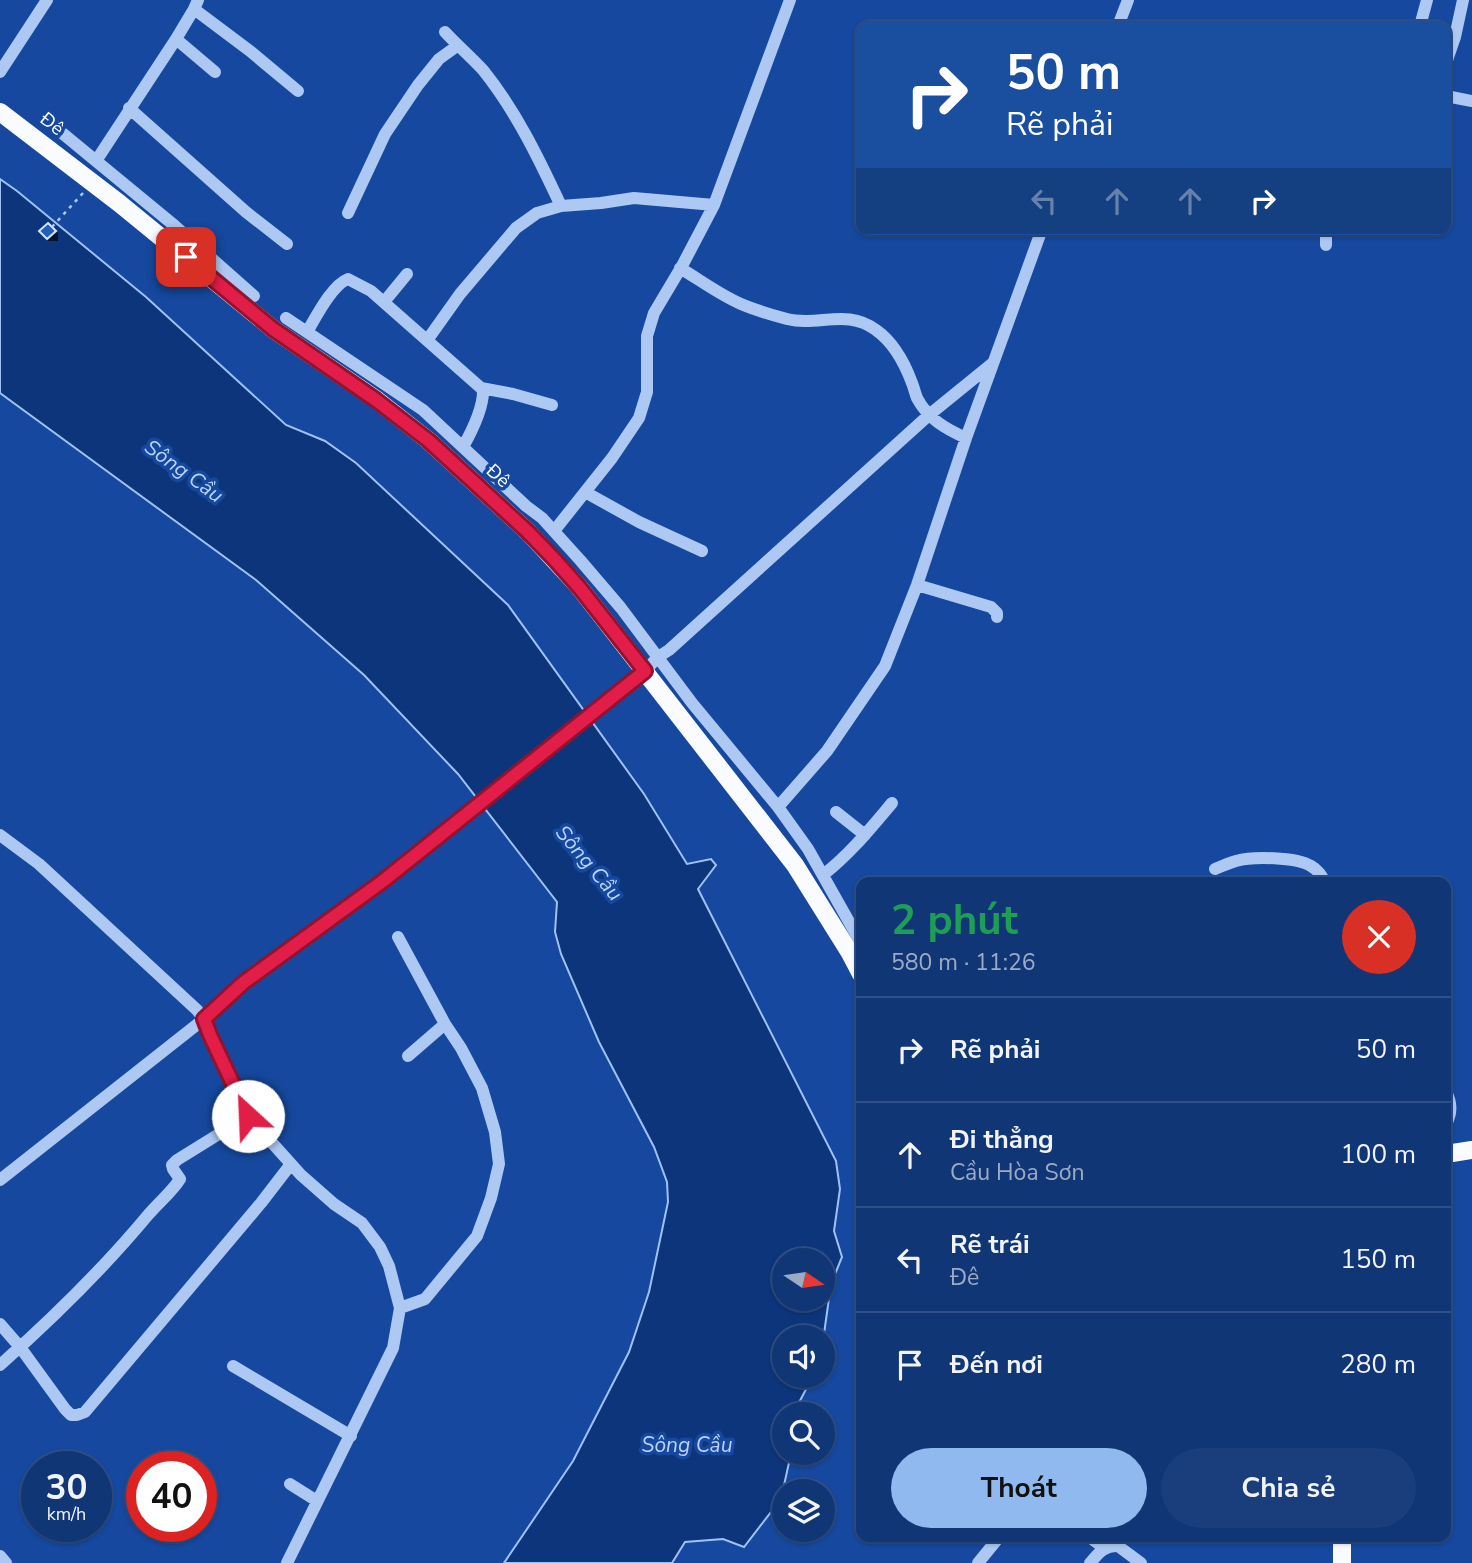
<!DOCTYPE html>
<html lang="vi">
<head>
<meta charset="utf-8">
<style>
	body { margin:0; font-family:"Nunito Sans",sans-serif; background:#193e7b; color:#f1f3f6; height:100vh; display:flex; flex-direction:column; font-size:26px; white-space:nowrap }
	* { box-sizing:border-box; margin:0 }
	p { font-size:23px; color:#9cabc5 }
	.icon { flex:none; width:38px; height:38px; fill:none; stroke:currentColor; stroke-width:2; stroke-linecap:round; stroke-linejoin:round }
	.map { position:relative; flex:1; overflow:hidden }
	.drawer { position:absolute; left:856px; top:877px; width:595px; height:665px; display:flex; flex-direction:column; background:#103676; border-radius:14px; box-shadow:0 2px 5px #0004,0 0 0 2px #305088 }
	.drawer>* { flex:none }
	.top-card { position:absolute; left:856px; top:21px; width:595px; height:214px; border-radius:14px; box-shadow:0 2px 5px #0004,0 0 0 2px #305088; background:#1a4fa0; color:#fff; overflow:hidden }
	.needle { width:46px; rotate:103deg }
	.tools { position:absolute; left:772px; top:1248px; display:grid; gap:14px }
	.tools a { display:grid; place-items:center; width:63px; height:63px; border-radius:50%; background:#103676; box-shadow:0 2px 5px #0004,0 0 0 2px #305088; font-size:35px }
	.speed { position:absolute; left:21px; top:1451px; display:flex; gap:14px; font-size:35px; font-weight:700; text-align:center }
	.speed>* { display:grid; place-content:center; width:91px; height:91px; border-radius:50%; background:#103676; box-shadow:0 2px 5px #0004,0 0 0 2px #305088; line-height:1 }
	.speed small { font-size:18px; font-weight:400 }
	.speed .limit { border:10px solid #d22; background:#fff; color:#111 }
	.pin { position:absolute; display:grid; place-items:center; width:60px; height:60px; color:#fff; margin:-30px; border-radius:14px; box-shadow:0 4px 10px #0006 }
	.me { position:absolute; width:77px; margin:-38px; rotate:335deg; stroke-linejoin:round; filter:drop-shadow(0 0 5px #0008) }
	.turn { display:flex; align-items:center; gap:24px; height:147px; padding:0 35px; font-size:32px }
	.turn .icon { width:91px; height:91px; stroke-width:2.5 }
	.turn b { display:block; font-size:49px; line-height:60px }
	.lanes { display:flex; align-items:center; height:66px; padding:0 35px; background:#0003; justify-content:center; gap:35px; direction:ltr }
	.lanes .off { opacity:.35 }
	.round { display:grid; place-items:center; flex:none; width:74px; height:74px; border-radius:37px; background:#193e7b }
	.overview { display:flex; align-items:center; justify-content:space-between; height:119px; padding:0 35px }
	h1 { font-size:42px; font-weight:700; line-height:52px; color:#1e9e55 }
	.action { display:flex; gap:14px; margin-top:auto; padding:14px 35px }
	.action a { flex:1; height:80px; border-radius:42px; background:#90b9f0; color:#111; font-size:28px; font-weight:700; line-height:80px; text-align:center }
	.action a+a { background:#193e7b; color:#f1f3f6 }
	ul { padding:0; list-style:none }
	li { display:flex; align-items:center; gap:21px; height:105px; padding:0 35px; border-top:2px solid #305088 }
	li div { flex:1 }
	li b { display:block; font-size:26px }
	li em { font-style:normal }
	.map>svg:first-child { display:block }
	.water { fill:#0d357b; stroke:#9fc2f6; stroke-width:2; fill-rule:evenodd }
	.building { fill:#235ebd; stroke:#d5e5fd; stroke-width:2; filter:url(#shadow) }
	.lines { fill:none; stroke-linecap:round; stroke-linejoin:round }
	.path { stroke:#acc8f3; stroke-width:2.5; stroke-dasharray:3.5 5; stroke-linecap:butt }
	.minor { stroke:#acc8f3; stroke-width:12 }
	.major { stroke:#f9fbff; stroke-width:18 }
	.route-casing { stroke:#92132f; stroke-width:18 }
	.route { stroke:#e11d48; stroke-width:12 }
	.labels { text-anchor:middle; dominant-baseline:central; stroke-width:7; stroke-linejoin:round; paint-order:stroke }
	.street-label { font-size:19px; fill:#fff; stroke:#15489e }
	.water-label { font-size:21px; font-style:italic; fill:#b9d3fa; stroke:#15489e }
</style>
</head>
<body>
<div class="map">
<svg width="1472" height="1563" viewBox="0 0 1472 1563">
	<defs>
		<filter id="shadow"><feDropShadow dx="6" dy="6" stdDeviation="0" flood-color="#0009"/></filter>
	</defs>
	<rect width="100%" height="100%" fill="#15489e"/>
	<!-- water -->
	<path class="water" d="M0 179 17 191 146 297 286 425 325 441 356 463 508 605 644 794 687 864 711 859 716 865 698 889 836 1161 840 1189 834 1231 842 1257 831 1284 823 1341 822 1337H784V1376H813L793 1414H784V1439L781 1447 784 1452 790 1458 781 1499 744 1547 723 1539 685 1542 672 1563H504L573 1461 629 1352 649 1292 668 1202 667 1182 654 1147 599 1042 561 954 555 932 557 902 458 774 364 675 256 580 0 393ZM784 1260H822V1298H784Z"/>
	<!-- building -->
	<path class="building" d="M48 223 56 231 47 239 39 231Z"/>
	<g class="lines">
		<!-- path -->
		<path class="path" d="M52 227 83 193"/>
		<!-- minor -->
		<path class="minor" d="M194 9 250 51 298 91
			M1118 26 1128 0
			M1420 26 1427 0
			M445 32C457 45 471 57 483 70 516 111 539 159 561 206
			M176 39 215 72
			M1446 63 1455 37 1463 0
			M0 72 47 0
			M1446 96 1472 101
			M129 108 246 212 287 244
			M56 128 175 226 254 296
			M96 161 176 39 194 9 198 0
			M348 213 385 134 418 85 439 59 457 46
			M1326 245V233L1329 229
			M680 268C700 280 720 295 741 304 755 310 772 315 787 319 818 327 847 308 876 330 893 342 905 364 912 383 914 388 915 393 917 398 928 419 946 429 966 438
			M384 302 407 274
			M286 318 423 410 526 506 542 518 580 560 621 608 692 703 778 807 808 849 861 943
			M307 332C316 317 332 285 348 279L371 291 481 388 513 394 552 405
			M428 339 460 294 516 228 537 213 561 206 601 203 634 198 714 205
			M463 447C472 431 484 408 483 389
			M585 492 639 522 702 551
			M554 531 612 458 639 418 647 392V336L654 313 682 266 714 205 790 0
			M917 585 991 607 997 613V617
			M778 807 827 751 885 666 917 585 966 438 1042 229
			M836 812 865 835
			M0 835 39 864 197 1010 204 1019 210 1035 248 1116 301 1175 334 1204 362 1223 380 1247 389 1266 400 1308 393 1348 287 1563
			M1215 869C1222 866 1229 863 1236 861 1253 856 1296 857 1311 866 1318 870 1321 875 1325 882
			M823 875C850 854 870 829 892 803
			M398 937 445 1024 461 1048 482 1088 495 1132 499 1164 491 1198 477 1236 425 1299 400 1308
			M408 1056 445 1024
			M1446 1092C1452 1103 1452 1113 1446 1124
			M0 1180 204 1019 243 983 383 881 645 671 658 657 669 650 929 415 993 363
			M0 1324 20 1347 65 1409 71 1415H77L85 1412 261 1203 291 1164
			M0 1365C52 1319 103 1269 148 1215 158 1203 172 1192 180 1179L173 1169 172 1165 177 1160 248 1116
			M233 1366 351 1436
			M290 1484 317 1501
			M1088 1536 1104 1548
			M0 1556 6 1563
			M978 1563 1000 1536
			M1090 1563C1098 1554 1104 1545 1118 1546L1141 1563"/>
		<!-- major -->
		<path class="major" d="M0 112 119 203 273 329 377 400 429 441 528 532 579 587 795 865 850 953 861 974
			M1446 1154 1472 1150
			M1342 1563V1536"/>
	</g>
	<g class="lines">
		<!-- route casing -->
		<g class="route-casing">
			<path id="route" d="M186 257 273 329 376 400 429 441 528 532 555 560 579 587 645 671 383 881 243 983 204 1019 210 1035 248 1116"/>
		</g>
		<!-- route -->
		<use href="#route" class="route"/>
	</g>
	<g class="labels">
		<!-- street labels -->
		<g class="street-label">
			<text transform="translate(52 124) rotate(38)">Đê</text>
			<text transform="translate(498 476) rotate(42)">Đê</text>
		</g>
		<!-- water labels -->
		<g class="water-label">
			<text transform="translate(184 471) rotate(36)">Sông Cầu</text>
			<text transform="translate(589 863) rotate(50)">Sông Cầu</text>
			<text x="687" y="1445">Sông Cầu</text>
		</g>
	</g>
</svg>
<div class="tools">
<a><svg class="needle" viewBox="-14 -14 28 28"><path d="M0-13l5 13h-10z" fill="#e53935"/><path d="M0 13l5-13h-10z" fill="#9cabc5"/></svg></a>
<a><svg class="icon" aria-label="sound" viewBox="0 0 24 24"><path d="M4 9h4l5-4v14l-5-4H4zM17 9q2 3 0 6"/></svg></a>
<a><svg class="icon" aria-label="search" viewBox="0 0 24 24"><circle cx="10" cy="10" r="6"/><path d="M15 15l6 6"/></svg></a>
<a><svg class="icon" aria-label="layers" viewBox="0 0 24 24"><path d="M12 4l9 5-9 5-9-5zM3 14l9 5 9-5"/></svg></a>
</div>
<div class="speed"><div>30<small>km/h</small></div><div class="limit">40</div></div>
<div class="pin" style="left:186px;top:257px;background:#d93025"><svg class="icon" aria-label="arrive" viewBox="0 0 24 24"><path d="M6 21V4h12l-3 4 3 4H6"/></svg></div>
<svg class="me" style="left:248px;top:1116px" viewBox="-20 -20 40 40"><circle r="19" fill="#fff"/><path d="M0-13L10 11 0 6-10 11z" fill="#e11d48"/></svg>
<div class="top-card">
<div class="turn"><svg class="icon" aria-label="right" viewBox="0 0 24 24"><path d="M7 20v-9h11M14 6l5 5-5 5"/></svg><div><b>50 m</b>Rẽ phải</div></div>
<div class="lanes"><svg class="icon off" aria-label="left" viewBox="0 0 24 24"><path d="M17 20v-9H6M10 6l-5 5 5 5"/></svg><svg class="icon off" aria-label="ahead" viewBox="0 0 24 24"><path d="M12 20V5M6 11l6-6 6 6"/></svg><svg class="icon off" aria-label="ahead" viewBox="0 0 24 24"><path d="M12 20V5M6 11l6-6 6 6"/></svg><svg class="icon" aria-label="right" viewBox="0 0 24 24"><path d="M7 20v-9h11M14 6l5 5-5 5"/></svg></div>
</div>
<section class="drawer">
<div class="overview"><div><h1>2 phút</h1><p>580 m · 11:26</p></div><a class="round" style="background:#d93025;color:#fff"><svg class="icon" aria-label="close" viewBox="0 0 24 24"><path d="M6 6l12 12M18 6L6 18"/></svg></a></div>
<ul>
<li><svg class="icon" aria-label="right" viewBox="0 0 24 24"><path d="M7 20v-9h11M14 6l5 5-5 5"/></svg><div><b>Rẽ phải</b></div><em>50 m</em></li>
<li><svg class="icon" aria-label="ahead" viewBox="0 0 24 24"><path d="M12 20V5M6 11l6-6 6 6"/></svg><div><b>Đi thẳng</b><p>Cầu Hòa Sơn</p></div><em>100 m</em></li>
<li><svg class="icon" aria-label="left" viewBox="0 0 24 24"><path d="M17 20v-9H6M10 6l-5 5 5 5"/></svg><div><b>Rẽ trái</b><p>Đê</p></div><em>150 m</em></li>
<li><svg class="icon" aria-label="arrive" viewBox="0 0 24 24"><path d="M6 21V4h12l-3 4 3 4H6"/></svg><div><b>Đến nơi</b></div><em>280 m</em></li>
</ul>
<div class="action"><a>Thoát</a><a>Chia sẻ</a></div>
</section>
</div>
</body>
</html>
